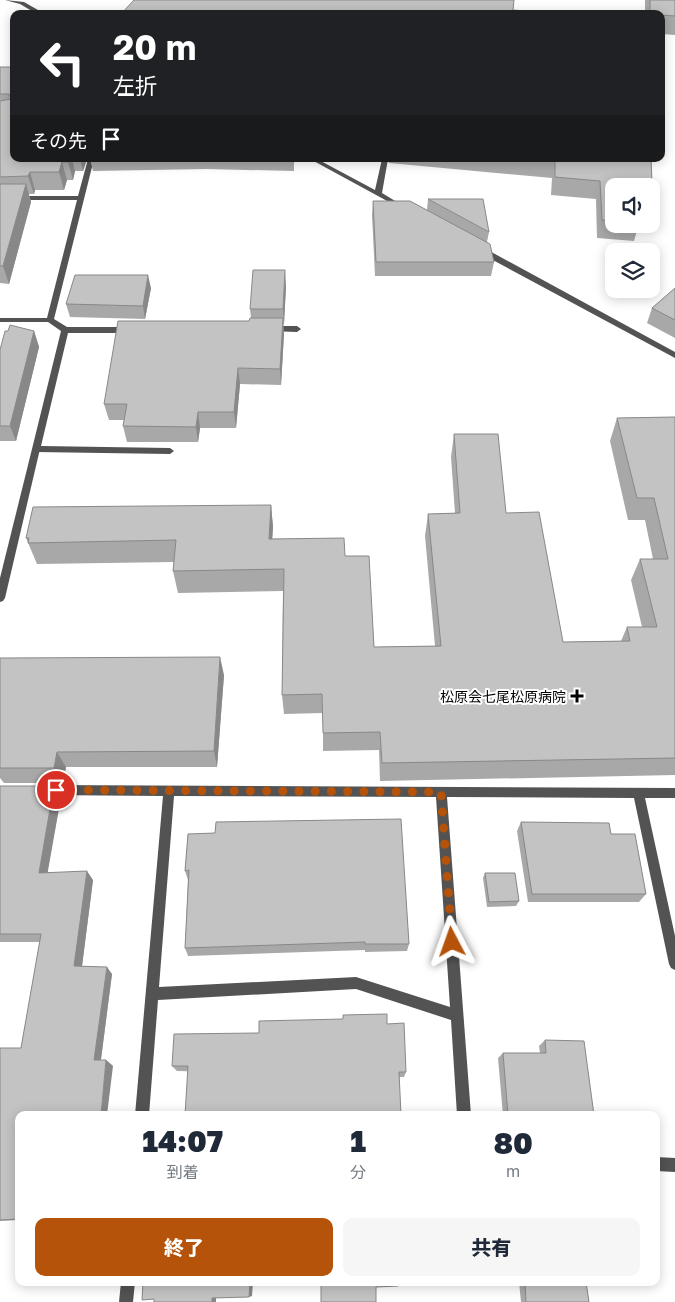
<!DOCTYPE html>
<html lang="ja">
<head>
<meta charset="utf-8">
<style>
	body { margin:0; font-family:"Golos Text","Noto Sans JP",sans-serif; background:#f6f6f7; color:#1f2937; height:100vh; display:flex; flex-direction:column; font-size:19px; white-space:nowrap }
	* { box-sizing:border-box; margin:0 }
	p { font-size:16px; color:#747a83 }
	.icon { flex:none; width:28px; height:28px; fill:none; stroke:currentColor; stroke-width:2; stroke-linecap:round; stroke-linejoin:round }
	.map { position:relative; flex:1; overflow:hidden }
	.sheet { position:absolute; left:15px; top:1111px; width:645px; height:175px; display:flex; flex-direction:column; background:#fff; border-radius:10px; box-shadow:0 2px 12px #0003 }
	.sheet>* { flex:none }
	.guide { position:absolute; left:10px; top:10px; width:655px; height:152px; border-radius:10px; box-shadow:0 2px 12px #0003; background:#202124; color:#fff; overflow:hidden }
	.tools { position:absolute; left:605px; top:178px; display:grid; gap:10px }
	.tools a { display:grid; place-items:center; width:55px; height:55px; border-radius:10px; background:#fff; box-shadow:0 2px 12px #0003; font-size:25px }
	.pin { position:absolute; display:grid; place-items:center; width:42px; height:42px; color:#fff; margin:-21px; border:2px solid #fff; border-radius:50%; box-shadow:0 1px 5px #0007 }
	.me { position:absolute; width:55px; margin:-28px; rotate:356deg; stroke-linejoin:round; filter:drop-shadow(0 0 4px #0008) }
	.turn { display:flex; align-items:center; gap:18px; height:105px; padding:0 20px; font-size:22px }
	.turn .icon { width:65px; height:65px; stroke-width:2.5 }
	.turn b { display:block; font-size:35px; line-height:42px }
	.then { display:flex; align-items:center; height:48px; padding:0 20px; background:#0003; gap:10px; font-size:19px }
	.eta { display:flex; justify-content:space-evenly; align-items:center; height:85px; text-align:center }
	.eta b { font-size:30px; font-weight:800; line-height:35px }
	.button { display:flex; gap:10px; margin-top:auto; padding:10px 20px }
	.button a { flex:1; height:58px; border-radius:10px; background:#b45309; color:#fff; font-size:20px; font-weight:800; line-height:58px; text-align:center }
	.button a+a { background:#f6f6f7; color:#1f2937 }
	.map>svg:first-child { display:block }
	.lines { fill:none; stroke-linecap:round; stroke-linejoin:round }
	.lane { fill:#535353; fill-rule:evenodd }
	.street { fill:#535353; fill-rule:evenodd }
	.wall { fill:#a8a8a8 }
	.shaded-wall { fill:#888 }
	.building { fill:#c3c3c3; stroke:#888 }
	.route { stroke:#b45309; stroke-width:9; stroke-dasharray:0 16.2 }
	.poi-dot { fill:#000; stroke:#fff; stroke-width:2 }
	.labels { text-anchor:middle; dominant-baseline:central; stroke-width:4; stroke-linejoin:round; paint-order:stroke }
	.poi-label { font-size:14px; fill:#000; stroke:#fff; text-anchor:end }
</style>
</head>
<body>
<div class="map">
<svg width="675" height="1302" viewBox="0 0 675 1302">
	<rect width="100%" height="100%" fill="#fff"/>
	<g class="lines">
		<!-- lane -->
		<path class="lane" d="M36 446 40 449 5 598 3 601 0 602V578L32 449Z"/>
		<!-- street -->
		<path class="street" d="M5 0 24 2 45 14H37L20 4Z
			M88 159H94L54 319 67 327H129L133 330 129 333H68L41 446 170 448 174 451 170 454 36 452 32 449 61 331 48 322H0V318H47L77 200H0V196H78Z
			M310 159H317L375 190 382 159H388L382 193 405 207 400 208Z
			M478 248H484L675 352V358L478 252Z
			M271 326H297L301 329 297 332 268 331 267 329Z
			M43 785 675 788V798H645L675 936V970L671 968 669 964 634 798 447 797 471 1115H457L451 1020 356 989 158 1000 149 1115H135L163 796 43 795 39 794 38 790 39 786ZM174 796 436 797 450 1007 356 977 159 987Z
			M656 1157 675 1158V1172L656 1171Z
			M121 1282H135L133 1302H119Z"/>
	</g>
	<!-- wall -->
	<path class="wall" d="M645 0H675V35L661 34V14H645Z
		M0 67H14V159H87L83 171H75L73 180H67L64 190H35L34 194H29L31 202 9 284 0 283Z
		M90 159H294V171L207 169 93 171Z
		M349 159H380L379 162Z
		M388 159H651L652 182 650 186H614V224H639L634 241 597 238 596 199 551 195 552 178 389 163Z
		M428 199 489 232 487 242 494 262 491 276H375L372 215 373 201 427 210Z
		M286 286 284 324H283L284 334 281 385 240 384 236 428H200L198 442H127L123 426 124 420H109L104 404 249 321 251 318 250 309Z
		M151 288 145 319 70 317 66 304Z
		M675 288V338L647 323 652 308Z
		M34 331 39 347 16 441H0V350Z
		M675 417V775L380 781 379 750 323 751V713L284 714 282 695 283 591 178 593 173 571 174 562 37 564 26 538 271 505 273 527 272 539 345 556 374 647 435 646 425 536 428 514 455 513 451 457 454 434 506 513 563 642 621 641 627 627H642L631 580 640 559H653L645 520H628L610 441 617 418Z
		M0 658 224 675 217 767H66L63 783H4L0 778Z
		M0 786H54L61 797 47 872 93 880 82 966 112 974 101 1060H106L113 1066 19 1115V1220L0 1221V1048H21L40 942H0Z
		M521 822 611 834 646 894 639 902H528L517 831Z
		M188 834 409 944 407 951 365 952V950L188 956 185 948 188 880 185 871Z
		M485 873 519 901 516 906 487 907 483 878Z
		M387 1024 406 1072 404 1077 177 1071 172 1066 259 1033Z
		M545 1040 594 1115H503L498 1058 503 1053H540L539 1046Z
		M519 1282H586L589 1302H521Z"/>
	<!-- shaded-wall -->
	<path class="shaded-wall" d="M69 159H72L75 171 73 180 68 162Z
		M80 159H87L83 171Z
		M62 162 67 180 64 190 59 172Z
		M30 172 35 190 34 194 28 176Z
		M26 184 31 202 9 284 3 266Z
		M285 270 286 286 284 324 283 309Z
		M148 275 151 288 145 319 143 306Z
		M283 318 284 334 281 385 280 369Z
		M34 331 39 347 16 441 10 426Z
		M238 368 240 384 236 428 234 412Z
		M198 412 200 428 198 442 196 427Z
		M271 505 273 527 271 561 269 539Z
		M220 657 224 675 217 767 214 751Z
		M57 752 66 767 63 783 54 768Z
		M54 786 61 797 46 882 39 873Z
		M87 871 93 880 81 974 74 966Z
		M107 967 112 974 100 1066 94 1060Z
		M106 1060 113 1066 107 1115H101Z
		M250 1282H253L252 1296 249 1297Z
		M216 1297V1302H212V1298Z"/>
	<!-- building -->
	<path class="building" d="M134 0H514L513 10 559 14H121Z
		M650 0H675V16L661 15V14H650Z
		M0 67H14V159H69L68 162H62L59 172H30L28 176 0 177V101L11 99 9 94H0Z
		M538 159H651L652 182 636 181 637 186H614V221L602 220 600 181 555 177V160Z
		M0 184H26L3 266H0Z
		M428 199H483L489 232Z
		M373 201H410L490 244 494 262H376Z
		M253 270H285L283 309H250Z
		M75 275H148L143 306 66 304Z
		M675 288V320L652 308Z
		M250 318H283L280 369 238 368 234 412H198L196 427 123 426 127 404H104L118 321H249Z
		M10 325 34 331 10 426H0V350L5 331H8Z
		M675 417V758L382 763 380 732 323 733 322 694 282 695 284 569 173 571 176 540 28 543 29 538H26L33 507 271 505 269 539 344 538 345 556H369L374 647 441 646 428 514 460 513 454 434H498L506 513 539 512 563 642 630 641 627 627H657L640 559H668L654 498H637L617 418Z
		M220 657 214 751 57 752 54 768H0V658Z
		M0 786H54L39 873 87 871 74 966 107 967 94 1060H106L101 1115H19V1219L0 1220V1048H21L41 934H0Z
		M401 819 409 944H365V942L185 948 189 870 185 871 188 834 215 833 216 822Z
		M521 822 609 823 611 834H635L646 894H532Z
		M485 873H515L519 901 489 902Z
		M387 1014V1024L404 1023 406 1072H399L401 1115H185L188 1066H172L174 1034 259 1033V1021L343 1019V1015Z
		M545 1040 584 1041 594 1115H508L503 1053H546Z
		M143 1282H250L249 1297 212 1298V1302H154V1299L142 1300Z
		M321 1282H398V1286L376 1287V1302H321Z
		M525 1282H586L589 1302H526Z"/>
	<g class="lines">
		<!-- route -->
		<path class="route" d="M56 790 441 792 452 942"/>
	</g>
	<!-- markers -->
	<path class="poi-dot" d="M574.5 688.5h5v5h5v5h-5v5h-5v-5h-5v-5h5z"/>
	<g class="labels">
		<!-- poi labels -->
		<g class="poi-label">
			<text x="566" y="696">松原会七尾松原病院</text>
		</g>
	</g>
</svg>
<div class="tools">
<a><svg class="icon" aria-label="sound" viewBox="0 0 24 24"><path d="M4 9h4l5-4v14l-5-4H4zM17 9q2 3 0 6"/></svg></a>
<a><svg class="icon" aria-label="layers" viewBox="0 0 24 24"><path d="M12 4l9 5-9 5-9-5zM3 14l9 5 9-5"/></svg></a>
</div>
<div class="pin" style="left:56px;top:790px;background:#d93025"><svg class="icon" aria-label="arrive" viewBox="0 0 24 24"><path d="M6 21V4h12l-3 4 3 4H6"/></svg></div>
<svg class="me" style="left:452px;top:942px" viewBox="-20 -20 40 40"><path d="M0-17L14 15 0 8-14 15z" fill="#b45309" stroke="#fff" stroke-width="4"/></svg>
<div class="guide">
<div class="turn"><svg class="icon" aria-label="left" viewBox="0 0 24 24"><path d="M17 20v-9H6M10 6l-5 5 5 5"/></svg><div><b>20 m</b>左折</div></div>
<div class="then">その先<svg class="icon" aria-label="arrive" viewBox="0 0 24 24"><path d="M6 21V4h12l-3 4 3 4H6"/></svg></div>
</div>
<section class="sheet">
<div class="eta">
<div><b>14:07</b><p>到着</p></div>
<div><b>1</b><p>分</p></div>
<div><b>80</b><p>m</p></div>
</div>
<div class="button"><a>終了</a><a>共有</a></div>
</section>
</div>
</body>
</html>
